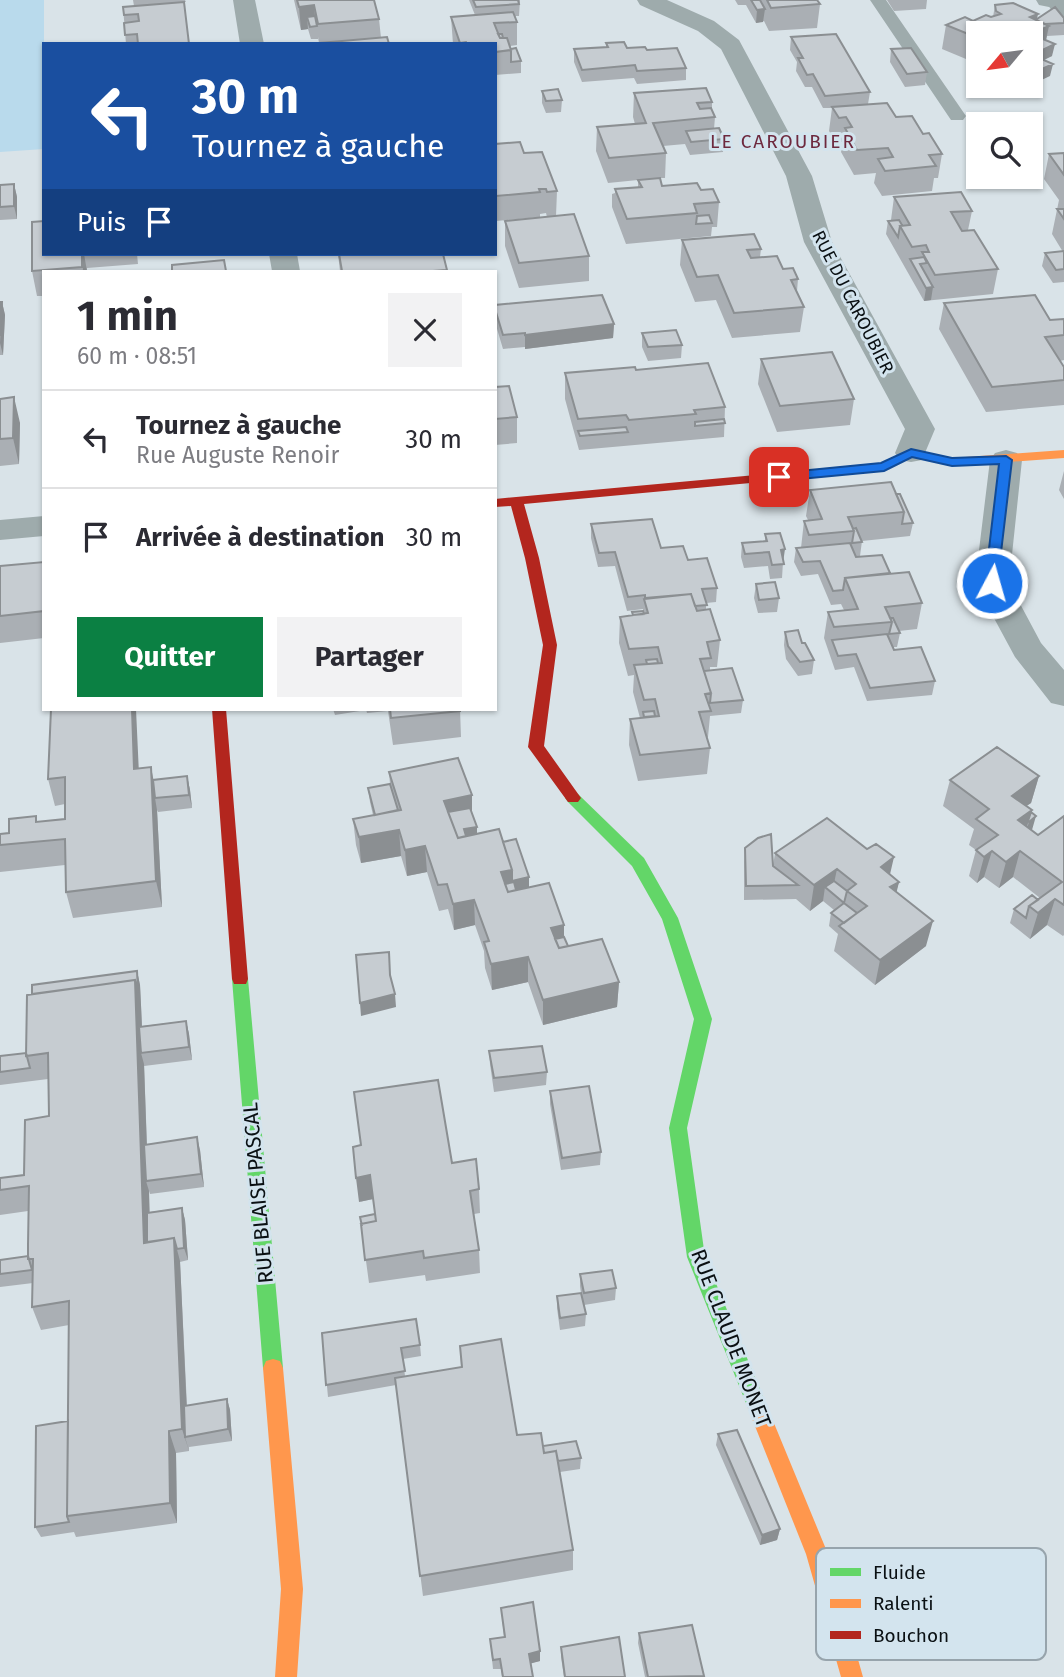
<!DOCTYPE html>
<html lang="fr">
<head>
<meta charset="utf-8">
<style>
	body { margin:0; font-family:"Fira Sans",sans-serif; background:#f2f2f3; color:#2b2b33; height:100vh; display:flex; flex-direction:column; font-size:26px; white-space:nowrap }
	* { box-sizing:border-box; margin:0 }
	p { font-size:23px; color:#7c7c81 }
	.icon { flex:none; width:38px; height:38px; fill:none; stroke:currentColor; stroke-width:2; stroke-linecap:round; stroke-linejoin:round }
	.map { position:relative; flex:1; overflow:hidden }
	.sheet { position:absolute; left:42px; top:270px; width:455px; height:441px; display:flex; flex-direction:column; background:#fff; border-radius:0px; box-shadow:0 2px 5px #0004 }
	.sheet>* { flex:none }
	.hud { position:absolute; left:42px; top:42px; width:455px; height:214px; border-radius:0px; box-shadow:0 2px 5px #0004; background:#1a4fa0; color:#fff; overflow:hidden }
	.needle { width:46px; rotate:241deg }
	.tools { position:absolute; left:966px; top:21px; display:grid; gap:14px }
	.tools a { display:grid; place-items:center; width:77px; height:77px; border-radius:0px; background:#fff; box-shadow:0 2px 5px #0004; font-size:35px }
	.pin { position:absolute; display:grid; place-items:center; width:60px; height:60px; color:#fff; margin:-30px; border-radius:14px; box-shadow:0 4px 10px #0006 }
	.me { position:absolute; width:77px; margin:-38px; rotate:6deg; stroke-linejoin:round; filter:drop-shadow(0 0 5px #0008) }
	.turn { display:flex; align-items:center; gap:24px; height:147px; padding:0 35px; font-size:32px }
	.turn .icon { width:91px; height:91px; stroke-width:2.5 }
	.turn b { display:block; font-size:49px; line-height:60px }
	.then { display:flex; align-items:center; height:66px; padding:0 35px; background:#0003; gap:14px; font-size:26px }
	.round { display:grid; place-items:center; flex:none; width:74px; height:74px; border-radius:0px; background:#f2f2f3 }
	.summary { display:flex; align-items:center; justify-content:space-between; height:119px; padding:0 35px }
	h1 { font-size:42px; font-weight:700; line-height:52px }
	.action { display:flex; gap:14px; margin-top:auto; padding:14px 35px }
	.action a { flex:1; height:80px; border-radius:0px; background:#0b8043; color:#fff; font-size:28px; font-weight:700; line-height:80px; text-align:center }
	.action a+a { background:#f2f2f3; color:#2b2b33 }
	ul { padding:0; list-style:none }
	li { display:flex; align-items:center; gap:21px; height:98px; padding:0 35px; border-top:2px solid #e1e1e2 }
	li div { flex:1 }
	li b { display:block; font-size:26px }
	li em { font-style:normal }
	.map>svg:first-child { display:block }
	.green { fill:#b9daec }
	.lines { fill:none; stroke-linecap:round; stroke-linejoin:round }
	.lane { fill:#9eabac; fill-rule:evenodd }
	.street { fill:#9eabac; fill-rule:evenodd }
	.fast { fill:#63d668; fill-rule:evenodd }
	.slow { fill:#ff974d; fill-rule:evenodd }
	.jam { fill:#b3261e; fill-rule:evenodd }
	.wall { fill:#aaafb4 }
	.shaded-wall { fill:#8b8f92 }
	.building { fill:#c6ccd1; stroke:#8b8f92; stroke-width:2 }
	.route { fill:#1a73e8; stroke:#114b97; stroke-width:2 }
	.labels { text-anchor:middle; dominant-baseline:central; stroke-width:6; stroke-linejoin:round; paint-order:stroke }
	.far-street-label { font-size:18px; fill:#0a1013; stroke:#d3e4ee }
	.far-neighbourhood-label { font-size:19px; letter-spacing:2px; fill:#6d293e; stroke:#d3e4ee }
	.street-label { font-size:21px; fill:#0a1013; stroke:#d3e4ee }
	.key { fill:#d3e4ee; stroke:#97a4ac; stroke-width:2 }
	.key-label { font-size:19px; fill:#0a1013 }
</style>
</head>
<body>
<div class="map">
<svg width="1064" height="1677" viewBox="0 0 1064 1677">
	<rect width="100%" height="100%" fill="#d9e3e8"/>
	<!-- green -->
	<path class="green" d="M0 0H44V149L0 152Z"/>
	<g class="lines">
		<!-- lane -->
		<path class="lane" d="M870 0H886L966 116 963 120H951Z
			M1060 0 1064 5V21L1058 19 1045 1Z"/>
		<!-- street -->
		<path class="street" d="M233 0H255L264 44H240Z
			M637 0H667L714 21 739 40 812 176 832 242 935 429 922 460 911 462 900 460 895 453 905 429 804 242 786 176 721 49 698 31 640 5Z
			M1036 0H1064V10L1039 5Z
			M269 254H297L300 271H272Z
			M1006 450 1017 453 1022 460 1009 583 1041 643 1064 670V706L1051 703 1015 657 975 583 990 460 995 453Z
			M44 516V536L0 540V520Z"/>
		<!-- fast -->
		<path class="fast" d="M573 792 578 794 644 858 678 918 712 1019 687 1128 705 1257 767 1406 764 1413 757 1415 750 1413 687 1257 669 1128 694 1019 662 919 632 866 568 802 565 798 568 794Z
			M240 972 246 974 248 979 283 1368 280 1375 273 1377 266 1375 263 1368 232 979 234 974Z"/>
		<!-- slow -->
		<path class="slow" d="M911 449 952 458 1064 450V458L952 466 913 457 883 471 843 475 837 471 843 467 880 463Z
			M273 1359 280 1361 283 1368 303 1589 297 1677H275L281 1589 263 1368 266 1361Z
			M757 1397 764 1399 828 1554 863 1677H841L806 1554 747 1406 750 1399Z"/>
		<!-- jam -->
		<path class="jam" d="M843 467 848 468V474L524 504 539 558 557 645 544 746 581 798 578 802H568L528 747 543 645 525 558 511 506 495 507V499Z
			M212 709H226L248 979 246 984H234L232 979Z"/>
	</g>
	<!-- wall -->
	<path class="wall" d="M133 0H185L186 2H184L189 44H126L123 7 134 6Z
		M294 0H374L379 19 381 38 319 43 318 37V39H311L308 29 301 30Z
		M469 0H520L519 16H515L517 22V45L510 46 511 49 521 61V73L495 75V44H453L451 17 475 15Z
		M735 0H817L820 4 817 28 769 31 764 21 756 23 746 5H738Z
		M887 0H927L926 9 894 11Z
		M995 5 1037 19 1064 18V35L1047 36 1046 40 1052 56 1044 60 1050 76 1031 33H978V64L942 49 946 25 993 17Z
		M791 37 870 92 868 104 896 117 923 134 942 154 938 178H934L932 191 882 196 874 183 876 173 854 175 841 152 843 142H836L829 131 832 108H823L812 87H805L796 71 797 62 790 50Z
		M606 43 627 48 647 50 686 68V80L637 84 634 78 582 82 574 62V49L606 47Z
		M891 49 927 72 925 85 905 87 890 62Z
		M997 86H1029L1012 93Z
		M542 91 562 100 561 112 546 113 542 103Z
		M634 93 712 102V111L715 117 714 129 724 139 723 152 690 155 685 144 663 146 666 153 665 178H660L662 186 701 190 719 202 717 227H712L711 236 626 244 612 207V194L615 193V189L638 188V180L608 183 596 151 597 127 635 124 633 117Z
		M495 144 524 153 557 191 556 216 547 217 546 213 540 214V217L496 221Z
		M1064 153V282L1053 283 1042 266 1045 253 1063 252 1052 234 1059 200 1044 179 1049 154Z
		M14 184 17 197V219L0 220V185Z
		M894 197 972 211 968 230 998 269 993 294 924 301 886 234 888 221 891 220Z
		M505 221 589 256V281L519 288 505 246Z
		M682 240 761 249 760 257 783 269 798 279 797 291 804 307 800 332 732 338 716 300 695 302 680 265Z
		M44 254H137L138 264 87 268V271H44V296H37L32 271Z
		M338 254H443L447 271H340Z
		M0 302H2L5 315 3 355H0Z
		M944 303 1050 320 1064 319V360L1060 361 1064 367V405L986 412 939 329Z
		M495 305 614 324 613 338 525 349V347L503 349 495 322Z
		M642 333 682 345 681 358 648 361 642 347Z
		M761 359 854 399 850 425 777 432 758 384Z
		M636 370 725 407 724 437 579 450 565 399V373Z
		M495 387 517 417V443L495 445Z
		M0 399 20 423 19 464 0 466Z
		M1064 471V499L1059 490Z
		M810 490 896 494 913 523 910 536 862 541 860 556H856L890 573 922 603 917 629 899 631 900 633 897 647H893L894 650 935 681 932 695 867 701 854 667 835 670 824 638 828 612 844 610 841 604 831 605 818 574 801 576 794 562 796 548H801L804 521 808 520 806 516Z
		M591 524 661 548 688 560 717 588 716 602 706 603V610L720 640 717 667H710V670L743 700 741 713 710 716 708 737H707L710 748 707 774 638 781 629 745 630 719 640 718 633 692 634 675 628 676 619 643 620 617 632 615V612L643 611V609L627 611 615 566 598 567 591 538Z
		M765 534 783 562 782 578 770 579 768 566 744 568 741 557 742 543 765 541Z
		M44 562V638L0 643V667V566Z
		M756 584 779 598 777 612 758 613 754 598Z
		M785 632 802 643 814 660 812 674 798 676 786 659 784 645Z
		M333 709H366V710L335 715Z
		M366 709H460L461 737 393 745 388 711 367 713Z
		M139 769 153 780 187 776 190 790 192 808 158 812 157 810 162 907 73 918 66 892 65 865 0 872V834L9 833 37 822 65 819V804L55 806 48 779Z
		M389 772 472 814 477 827V834L503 842 529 877V887L564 925V937L568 946 619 982 617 1007 543 1025 528 982 492 990 485 968 484 951 475 925 454 930 448 909 439 911 427 872 407 876 401 856 361 863 356 845 353 819 373 815 370 802 368 788 390 784Z
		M1039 776 1031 803 1026 806 1032 810V830L1038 835 1064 816V935L1063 936 1047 925 1030 939 1010 923 1014 909 1040 898 1013 877 999 888 984 877 977 883 969 876 976 850 969 845 974 829 943 806 950 780Z
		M745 848 773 866 775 853 890 874 899 882 896 892 926 946 875 985 834 951 838 934 829 926 831 913 834 910 823 901 810 911 796 899 744 900V862Z
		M137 971 140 985 142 1026 186 1021 189 1034 192 1060 144 1066V1064L147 1145 200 1150 204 1187 150 1194 149 1191V1212L182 1208 185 1220 188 1260 180 1262 187 1406 227 1399 230 1410 232 1441 189 1447V1451L176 1453 177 1523 76 1537 74 1532 41 1537 35 1527 68 1421 69 1325 41 1330 32 1307 33 1283 0 1287V1260L28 1256V1211L0 1215V1178L24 1175 49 1116 48 1079 0 1085V1056L26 1053Z
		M489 1051 547 1072 546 1085 494 1092 490 1064Z
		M550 1091 601 1152 600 1165 561 1170 550 1104Z
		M452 1163 479 1189 480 1213 474 1214 479 1250 480 1273 426 1281 425 1275 369 1283 360 1217 375 1214 373 1199 359 1202Z
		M580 1274 616 1288 615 1300 584 1305 586 1314 585 1326 560 1330 557 1308V1296L581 1293 580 1286Z
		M322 1333 420 1345 421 1356 403 1359 405 1376 461 1367 460 1346 517 1435 543 1446 581 1458 580 1469 560 1472 573 1550V1570L423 1596 396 1385 328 1397Z
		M718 1434 780 1529 777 1540 760 1545 716 1445Z
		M501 1608 540 1651V1661L531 1663 533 1677H502L501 1669H493L490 1639 504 1637Z
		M692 1625 704 1677H645L638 1643 639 1633Z
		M561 1647 625 1677H564L561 1657Z"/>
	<!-- shaded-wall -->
	<path class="shaded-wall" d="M314 5 316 27 307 17 308 29 301 30 299 7Z
		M765 9 763 22 756 23 757 10Z
		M1038 14 1034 33 1049 26 1044 49 1055 44 1052 56 1031 66 1030 17Z
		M1053 64 1050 76 1031 85V74Z
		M1014 86H1029L1012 93Z
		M14 184 17 197V219L14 206Z
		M82 254H84L87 271H83Z
		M933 287 931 300 924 301 926 288Z
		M2 302 5 315 3 355 0 343Z
		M614 324 613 338 525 349V335Z
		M14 397 20 423 19 464 13 438Z
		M785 549 783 563 781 550Z
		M132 709H136L140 796 134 769Z
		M151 767 156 793 155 798 157 810 162 907 156 881Z
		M187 776 190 790 192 808 189 795Z
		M1039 776 1031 803 1016 813 1012 796Z
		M472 795V821L450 826 444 801Z
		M1032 810 1024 836 1018 820Z
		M1036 816 1032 830 1025 835 1029 822Z
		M477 827V841L465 843 464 829Z
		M399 830 401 856 361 863 359 837Z
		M425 846 427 872 407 876 405 850Z
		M992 851 984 877 977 883 984 857Z
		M1020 851 1013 877 999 888 1006 862Z
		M894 857 888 883 881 867Z
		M837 869 832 893 825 887 823 901 810 911 814 885Z
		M512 870 529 877V890L506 897 501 872Z
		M899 882 893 907 890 887Z
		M1055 899 1047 925 1030 939 1038 913Z
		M474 900 475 925 454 930 453 904Z
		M933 921 926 946 875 985 880 960Z
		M564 925V951L556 952 551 928Z
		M528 957V982L492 990 491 964Z
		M137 971 140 985 141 1005 143 1053H141L144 1064 148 1181H146L149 1191 151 1253 144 1243 135 980Z
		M619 982 617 1007 543 1025V1000Z
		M395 994 396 1007 361 1016 360 1003Z
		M186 1021 189 1034 192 1060 189 1047Z
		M197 1137 200 1150 204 1187 201 1174Z
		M370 1175 373 1199 359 1202 356 1178Z
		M182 1208 185 1220 188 1260 184 1248Z
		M174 1238 180 1261 188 1436 185 1437 189 1451 182 1429Z
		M227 1399 230 1410 232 1441 228 1429Z
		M169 1431 176 1453 177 1523 170 1503Z
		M780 1529 777 1540 760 1545 762 1535Z
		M540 1651V1661L529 1664V1654Z"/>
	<!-- building -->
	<path class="building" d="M297 0H374L379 19 318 24 314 5 299 7Z
		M473 0H518L519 4 476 7Z
		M751 0H760L765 9 757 10Z
		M767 0H817L820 4 771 8Z
		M184 2 189 44H138L137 34 125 35 124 23 139 21 138 14 124 15 123 7Z
		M1013 3 1038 14 1030 17 1049 26 1031 34 978 33V38L946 25 965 17 973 21 986 15 991 17 1001 14 996 11 995 5Z
		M1055 7 1064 18V23L1045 24 1036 20 1037 19Z
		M513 12 517 22 494 23 500 38H507L511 50 495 52V44H467L466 42 460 43 451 17Z
		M315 16 317 26 310 27 307 17Z
		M498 34H502L503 38H500Z
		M836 34 870 92 825 96 813 74 807 75 798 58H803L791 37Z
		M387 37 389 44H308Z
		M1043 39 1055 44 1032 55 1053 64 1031 74V44Z
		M624 42 627 48 645 47 647 50 677 48 686 68 637 71 635 65 582 70 574 49 608 47 606 43Z
		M516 48 521 61 511 62V49Z
		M911 48 927 72 907 74 891 49Z
		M706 88 712 102 697 103 700 109 711 108 715 117 653 123 666 153 609 158 597 127 646 123 634 93Z
		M558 89 562 100 546 101 542 91Z
		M887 103 896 117 912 116 923 134 929 133 942 154 929 155 936 166 885 171 878 159 893 157 888 148 857 150 845 128 852 127 846 117 839 118 832 107Z
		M719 128 724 139 691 142 686 131Z
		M520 142 524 153 542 152 557 191 547 192 546 189H539L540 192 496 196 495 144Z
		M1064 153V175L1049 154Z
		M660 178 662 186 697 183 701 190 713 189 719 202 694 204 697 213 627 219 615 189 642 187 638 180Z
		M14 184V206L0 207V185Z
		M961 192 972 211 951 212 962 231 974 230 998 269 935 275 922 252H929L926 245 912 247 900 226 910 225 894 197Z
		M1057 209H1064V219Z
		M574 214 589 256 519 263 505 221Z
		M709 215 712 223 696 224 697 216Z
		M899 220 902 225 900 226 898 237 888 221Z
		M44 221V254H82V267L32 271V222Z
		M754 234 761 249 747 250 751 258 777 256 783 269 793 268 798 279 791 280 804 307 734 313 718 275 697 277 682 240Z
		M1064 251V269L1056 270 1045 253Z
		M339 254H443L447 270 433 271H342Z
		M924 257 927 263 920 264 933 287 926 288 910 259Z
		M224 260 226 271H172V265Z
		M602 295 614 324 525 335V333L503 335 495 309V305Z
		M1035 295 1050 320 1064 319V335L1045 337 1064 367V380L992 387 944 303Z
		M0 302H2L0 336Z
		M676 330 682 345 648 347 642 333Z
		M832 352 854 399 780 406 761 359Z
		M708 363 725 407 694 410 696 414 629 420 626 415 578 419 565 373 635 367 636 370Z
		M509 386 517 417 495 419V387Z
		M14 397 13 438 0 439V399Z
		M724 419 725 423 695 426V422Z
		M626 427 628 432 580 436 578 431Z
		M891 482 904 512 848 517 854 531 809 535 804 521 822 519 810 490Z
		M896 494H900L913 523 902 524 904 512Z
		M652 519 661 548 683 546 688 560 707 558 717 588 702 589 707 605 695 606 691 594 645 598V595L628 597 615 552 599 553 591 524Z
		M856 528 862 542 852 543 854 531 853 529Z
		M780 533 785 549 781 550 784 564 772 565 769 552 745 554 742 543 767 541 765 534Z
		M850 543 856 557 882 555 890 573 845 578 843 590 833 591 820 561 803 562 796 548Z
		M44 562V611L0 616V566Z
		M909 572 922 603 885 607 892 622 834 627 828 612 858 609 845 578Z
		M775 582 779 598 759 600 756 584Z
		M691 594 697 611 710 609 720 640 707 642 711 658 700 659 711 693 705 694 711 711 699 712 710 748 640 755 630 719 659 716 655 699 644 700 634 665 662 663 658 647 629 649 620 617 648 613 644 599Z
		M643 611 644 614 633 615 632 612Z
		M890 618H893L900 633 889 634 892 622Z
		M798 630 802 643H805L814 660 800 662 788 646 785 632Z
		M887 634 894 650 921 647 935 681 870 688 856 654 838 656 832 640Z
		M657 659 658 663 647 664 646 660Z
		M732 668 743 700 710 703 711 693 704 671Z
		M51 709H132L134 769 151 767 156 881 66 892 65 839 0 845V834L9 833V819L36 816V822L65 819V777L48 779Z
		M390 709H460V711L391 718Z
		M654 711 655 716 644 717 643 712Z
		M997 747 1039 776 1012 796 1032 810 1018 820 1038 835 1064 816V905L1055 899 1038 913 1029 906 1062 882 1020 851 1006 862 992 851 984 857 976 850 998 835 976 819 989 809 950 780Z
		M458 758 472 795 444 801 458 838 499 829 512 870 501 872 508 892 549 883 564 925 551 928 559 948 602 939 619 982 543 1000 528 957 491 964 484 942 489 941 474 900 453 904 447 884 438 885 425 846 405 850 399 830 359 837 353 819 401 810 389 772Z
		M187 776 189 795 155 798 153 780Z
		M390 784 398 810 375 815 368 788Z
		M470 808 477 827 464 829 466 836 458 838 448 812Z
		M1031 812 1036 816 1029 822 1028 821Z
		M827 818 867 849 876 844 894 857 881 867 899 882 890 887 933 921 880 960 839 926 867 906 847 891 856 884 837 869 814 885 775 853Z
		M771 834 773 866 798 885 746 886 745 848 758 838Z
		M516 839 529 877 512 881V870L503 842Z
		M834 881 847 891 844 903 857 913 844 923 831 913 844 903 825 887Z
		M514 882 516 890 508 892 505 884Z
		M1032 895 1038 900 1029 906 1026 918 1014 909Z
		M564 937 568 946 559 948 555 939Z
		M389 952 390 975 395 994 360 1003 356 955Z
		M137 971 138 992 135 980 32 994V985Z
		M135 980 144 1243 174 1238 182 1429 169 1431 170 1503 67 1516 69 1301 32 1307 33 1259H28V1245L29 1186 0 1190V1178L24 1175 25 1120 49 1116 48 1053 26 1056 27 995Z
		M186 1021 189 1047 141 1053 139 1027Z
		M542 1046 547 1072 494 1078 489 1051Z
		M26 1053 30 1068 0 1072V1056Z
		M438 1080 452 1163 476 1159 479 1189 470 1191 479 1250 424 1258 423 1251 365 1260 361 1224 376 1221 370 1175 356 1178 353 1147 361 1145 354 1092Z
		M589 1086 601 1152 562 1158 550 1091Z
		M197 1137 201 1174 146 1181 144 1145Z
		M182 1208 184 1248 177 1249 174 1238 147 1242V1213Z
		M375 1214 376 1221 361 1224 362 1226 360 1217Z
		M28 1256 32 1270 0 1274V1260Z
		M612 1270 616 1288 584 1293 580 1274Z
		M581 1293 586 1314 560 1318 557 1296Z
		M416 1319 420 1345 401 1348 405 1371 326 1385 322 1333Z
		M501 1339 517 1435 541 1433 544 1453 556 1451 573 1550 420 1576 395 1378 462 1367 460 1346Z
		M227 1399 228 1429 185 1437 184 1406Z
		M68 1421 67 1516 69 1522 35 1527 36 1426Z
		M737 1430 780 1529 762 1535 718 1434Z
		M576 1441 581 1458 558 1461 556 1451 544 1453 543 1446Z
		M533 1602 540 1651 529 1654 533 1677H503L500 1659 493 1660 490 1639 505 1637 501 1608Z
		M692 1625 704 1676 648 1677 639 1633Z
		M619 1637 625 1677H565L561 1647Z"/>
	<!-- route -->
	<path class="route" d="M911 449 952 458 1006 456 1012 460 997 586H987L985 583 999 464 952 466 912 457 884 471 779 481 772 477 779 473 881 463Z"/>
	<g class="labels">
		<!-- far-street labels -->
		<g class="far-street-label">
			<text transform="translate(853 302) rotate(63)">RUE DU CAROUBIER</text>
		</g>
		<!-- far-neighbourhood labels -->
		<g class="far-neighbourhood-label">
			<text x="783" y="141">LE CAROUBIER</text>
		</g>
		<!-- street labels -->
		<g class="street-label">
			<text transform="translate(258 1193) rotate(-95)">RUE BLAISE PASCAL</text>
			<text transform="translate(731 1338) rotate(69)">RUE CLAUDE MONET</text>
		</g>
	</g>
	<!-- legend -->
	<rect x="816" y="1548" width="230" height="112" rx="10" class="key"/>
	<rect x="830" y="1568" width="31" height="8" fill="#63d668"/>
	<rect x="830" y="1599" width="31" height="9" fill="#ff974d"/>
	<rect x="830" y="1631" width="31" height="8" fill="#b3261e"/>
	<g class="key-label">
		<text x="873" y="1579">Fluide</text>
		<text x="873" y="1610">Ralenti</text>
		<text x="873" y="1642">Bouchon</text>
	</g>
</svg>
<div class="tools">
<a><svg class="needle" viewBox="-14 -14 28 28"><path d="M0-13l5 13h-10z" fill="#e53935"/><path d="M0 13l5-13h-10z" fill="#7c7c81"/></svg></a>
<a><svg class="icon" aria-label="search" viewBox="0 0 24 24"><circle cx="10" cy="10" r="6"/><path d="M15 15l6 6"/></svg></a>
</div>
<div class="pin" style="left:779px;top:477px;background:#d93025"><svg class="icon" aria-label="arrive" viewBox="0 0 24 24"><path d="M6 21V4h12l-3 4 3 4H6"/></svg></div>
<svg class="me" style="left:992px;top:583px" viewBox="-20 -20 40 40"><circle r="17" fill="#1a73e8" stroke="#fff" stroke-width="3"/><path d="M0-11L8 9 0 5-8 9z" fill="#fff"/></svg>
<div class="hud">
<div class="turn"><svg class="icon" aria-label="left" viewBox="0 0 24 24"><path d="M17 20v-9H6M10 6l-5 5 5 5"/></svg><div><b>30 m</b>Tournez à gauche</div></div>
<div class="then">Puis<svg class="icon" aria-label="arrive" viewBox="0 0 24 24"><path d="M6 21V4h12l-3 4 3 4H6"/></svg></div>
</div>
<section class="sheet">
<div class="summary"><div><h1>1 min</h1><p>60 m · 08:51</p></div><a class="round"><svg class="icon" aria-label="close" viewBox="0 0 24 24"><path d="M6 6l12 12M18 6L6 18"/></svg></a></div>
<ul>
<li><svg class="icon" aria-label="left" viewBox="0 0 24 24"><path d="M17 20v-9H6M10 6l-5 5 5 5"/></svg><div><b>Tournez à gauche</b><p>Rue Auguste Renoir</p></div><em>30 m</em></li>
<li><svg class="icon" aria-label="arrive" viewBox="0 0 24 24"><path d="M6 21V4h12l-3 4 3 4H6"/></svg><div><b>Arrivée à destination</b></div><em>30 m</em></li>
</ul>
<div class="action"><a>Quitter</a><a>Partager</a></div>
</section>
</div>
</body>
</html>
